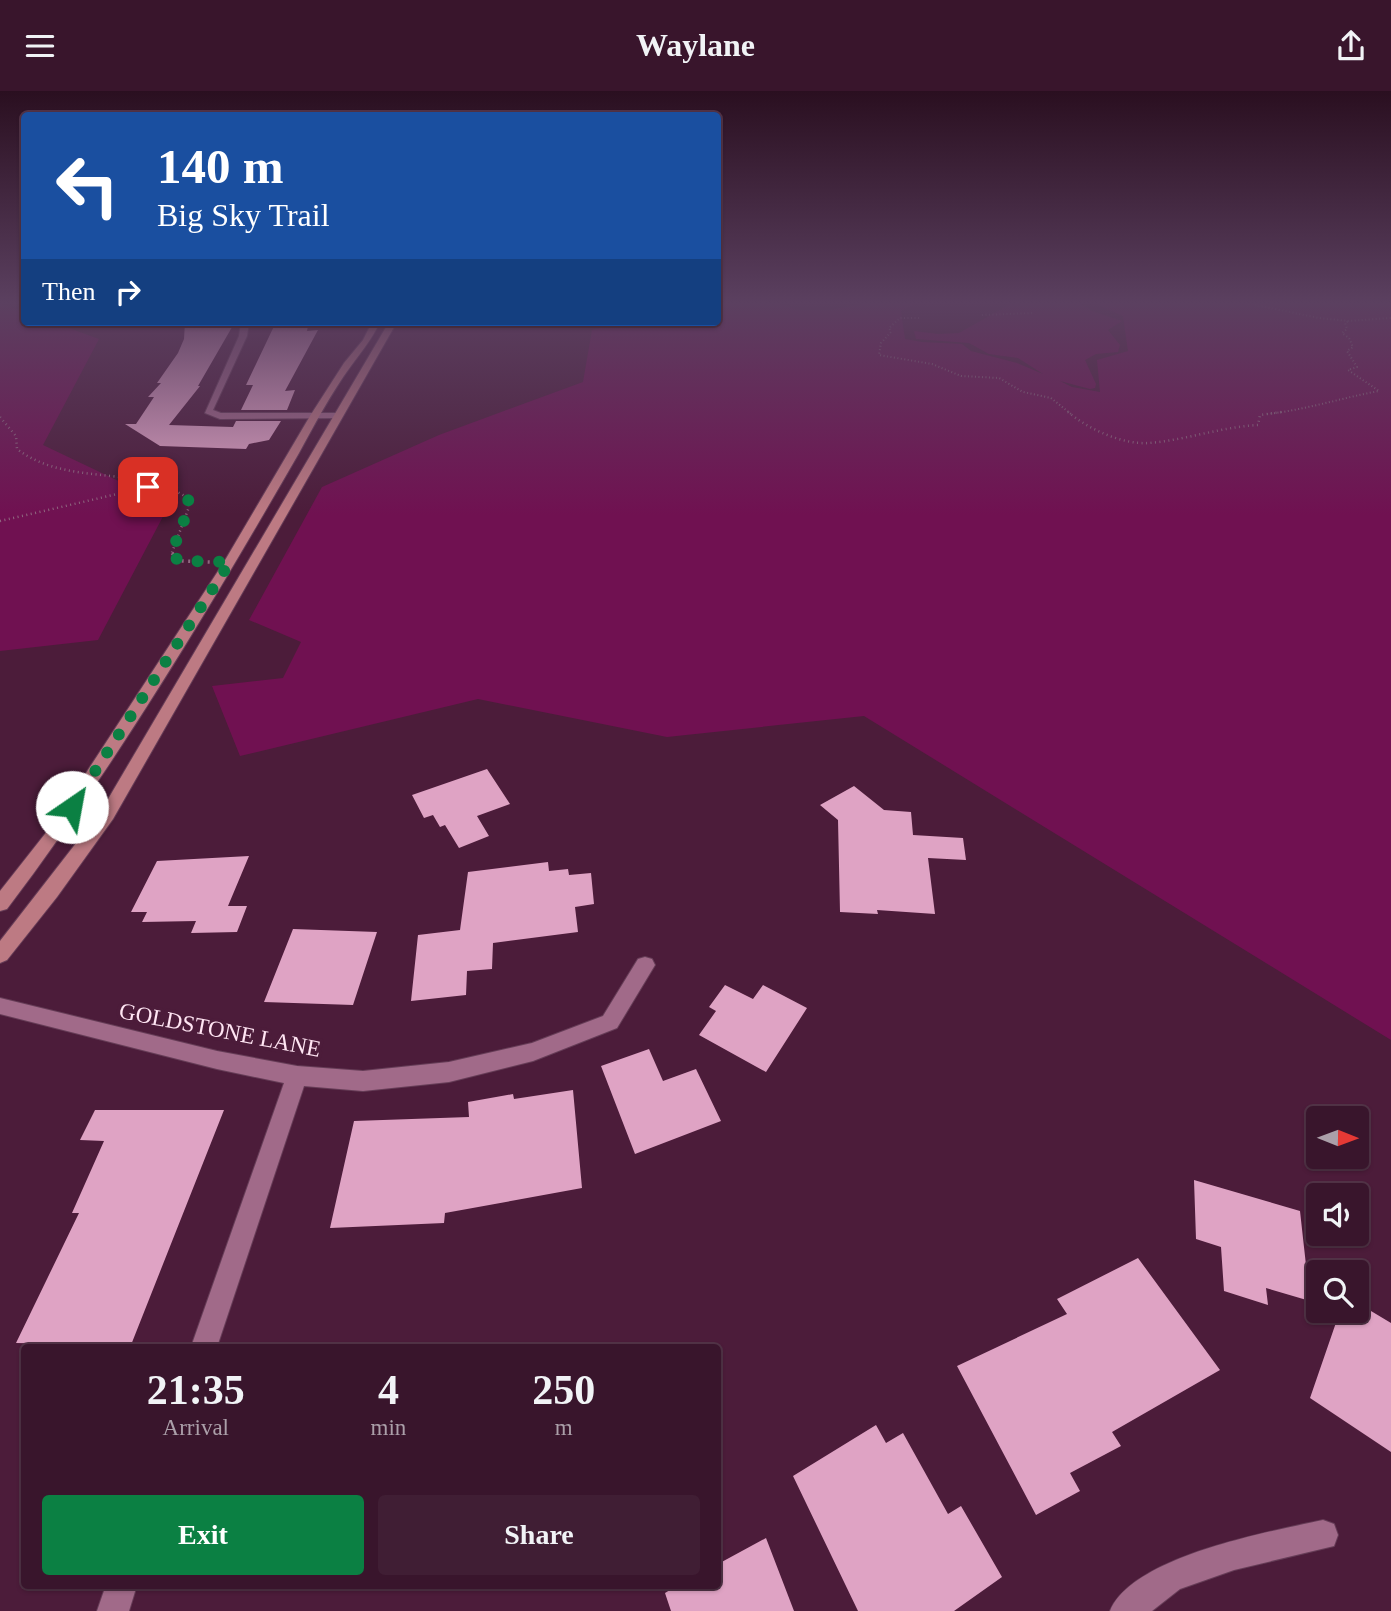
<!DOCTYPE html>
<html lang="en">
<head>
<meta charset="utf-8">
<style>
	body { margin:0; font-family:"Times New Roman",serif; background:#401e34; color:#f1f3f6; height:100vh; display:flex; flex-direction:column; font-size:26px; white-space:nowrap }
	* { box-sizing:border-box; margin:0 }
	p { font-size:23px; color:#ab9fa9 }
	.icon { flex:none; width:38px; height:38px; fill:none; stroke:currentColor; stroke-width:2; stroke-linecap:round; stroke-linejoin:round }
	.map { position:relative; flex:1; overflow:hidden }
	.panel { position:absolute; left:21px; top:1253px; width:700px; height:245px; display:flex; flex-direction:column; background:#39152c; border-radius:7px; box-shadow:0 2px 5px #0004,0 0 0 2px #533448 }
	.panel>* { flex:none }
	.hud { position:absolute; left:21px; top:21px; width:700px; height:214px; border-radius:7px; box-shadow:0 2px 5px #0004,0 0 0 2px #533448; background:#1a4fa0; color:#fff; overflow:hidden }
	.needle { width:46px; rotate:91deg }
	.controls { position:absolute; left:1306px; top:1015px; display:grid; gap:14px }
	.controls a { display:grid; place-items:center; width:63px; height:63px; border-radius:7px; background:#39152c; box-shadow:0 2px 5px #0004,0 0 0 2px #533448; font-size:35px }
	.pin { position:absolute; display:grid; place-items:center; width:60px; height:60px; color:#fff; margin:-30px; border-radius:14px; box-shadow:0 4px 10px #0006 }
	.me { position:absolute; width:77px; margin:-38px; rotate:33deg; stroke-linejoin:round; filter:drop-shadow(0 0 5px #0008) }
	.turn { display:flex; align-items:center; gap:24px; height:147px; padding:0 21px; font-size:32px }
	.turn .icon { width:91px; height:91px; stroke-width:2.5 }
	.turn b { display:block; font-size:49px; line-height:60px }
	.then { display:flex; align-items:center; height:66px; padding:0 21px; background:#0003; gap:14px; font-size:26px }
	.eta { display:flex; justify-content:space-evenly; align-items:center; height:119px; text-align:center }
	.eta b { font-size:42px; font-weight:700; line-height:49px }
	.button { display:flex; gap:14px; margin-top:auto; padding:14px 21px }
	.button a { flex:1; height:80px; border-radius:7px; background:#0b8043; color:#fff; font-size:28px; font-weight:700; line-height:80px; text-align:center }
	.button a+a { background:#401e34; color:#f1f3f6 }
	header { display:flex; justify-content:space-between; align-items:center; height:91px; padding:0 21px; background:#39152c; font-size:32px; font-weight:700 }
	.map>svg:first-child { display:block }
	.green { fill:#701151 }
	.building { fill:#dfa3c4 }
	.lines { fill:none; stroke-linecap:round; stroke-linejoin:round }
	.street-casing { stroke:#663d57; stroke-width:2 }
	.secondary-casing { stroke:#663d57; stroke-width:2 }
	.path-far2 { stroke:#906980; stroke-width:2; stroke-dasharray:1 2.5; stroke-linecap:butt }
	.path-far1 { stroke:#906980; stroke-width:2.5; stroke-dasharray:1 3.5; stroke-linecap:butt }
	.path { stroke:#906980; stroke-width:3.5; stroke-dasharray:2 4.5; stroke-linecap:butt }
	.street { fill:#a16a89; fill-rule:evenodd }
	.secondary { fill:#bd7a83; fill-rule:evenodd }
	.route { stroke:#0b8043; stroke-width:12; stroke-dasharray:0 21.6 }
	.labels { text-anchor:middle; dominant-baseline:central; stroke-width:7; stroke-linejoin:round; paint-order:stroke }
	.near-street-label { font-size:23px; fill:#ffe5f3; stroke:#4c1c3a }
</style>
</head>
<body>
<header><svg class="icon" aria-label="menu" viewBox="0 0 24 24"><path d="M4 6h16M4 12h16M4 18h16"/></svg>Waylane<svg class="icon" aria-label="share" viewBox="0 0 24 24"><path d="M12 15V3M7 8l5-5 5 5M5 13v7h14v-7"/></svg></header>
<div class="map">
<svg width="1391" height="1520" viewBox="0 0 1391 1520">
	<rect width="100%" height="100%" fill="#4c1c3a"/>
	<!-- green -->
	<path class="green" d="M718 211H775L798 219H829L876 211H918L901 220 905 248 922 251 962 253 971 260 1017 272 1043 283 1018 267 989 263 969 252 916 248 914 240 938 243 959 242 1014 211H1078L1092 220 1122 230 1108 239 1120 254 1118 261 1096 263 1085 269 1096 293 1095 297 1090 298 1060 290 1072 296 1100 301 1097 269 1128 260 1123 225 1091 211H1391V949L864 625 667 646 478 608 240 665 212 595 283 587 301 551 249 529 322 396 439 344 583 291 592 239 622 231H718Z
		M0 212 24 221V231H52L99 248 43 354 169 414 98 549 0 560Z"/>
	<!-- building -->
	<path class="building" d="M185 231H235L198 295H200L169 334 233 336 236 330H281L269 349 249 353 246 358 160 355 125 333H136L154 306H148L161 292H157L178 262 184 248Z
		M276 231H302V236L308 235 307 240 318 239 285 300 295 299 287 319H241L253 294H246Z
		M487 678 510 713 477 725 489 745 459 757 445 734 440 736 433 724 424 727 412 704Z
		M854 695 884 719 911 721 913 744 963 747 966 769 928 767 935 823 877 819 878 823 840 821 838 729 820 714Z
		M249 765 228 815H247L237 841 191 842 196 830 142 831 147 821H131L157 770Z
		M548 771 549 780 568 778 569 784 591 782 594 813 575 816 578 841 493 852 492 878 467 880 466 904 411 910 418 844 460 839 468 781Z
		M293 838 377 841 353 914 264 911Z
		M725 894 753 908 763 894 807 917 766 981 699 944 716 920 709 916Z
		M649 958 663 990 696 978 721 1030 635 1063 601 975Z
		M573 999 582 1097 445 1122 444 1132 330 1137 354 1030 469 1026 468 1011 513 1003 514 1008Z
		M95 1019H224L131 1254 16 1252 79 1122H72L104 1050 80 1049Z
		M1194 1089 1300 1120 1310 1210 1266 1197 1268 1214 1224 1200 1221 1156 1196 1148Z
		M1138 1167 1220 1279 1112 1341 1121 1355 1070 1382 1080 1400 1036 1424 957 1275 1067 1223 1057 1208Z
		M1356 1211 1391 1232V1361L1310 1307 1340 1220H1356Z
		M876 1334 886 1352 903 1342 948 1423 961 1415 1002 1486 954 1520H858L793 1385Z
		M766 1447 794 1520H671L665 1502 678 1494H718V1473Z"/>
	<g class="lines">
		<!-- street casing -->
		<g class="street-casing">
			<path id="street" d="M241 231H249L247 245 213 319 221 322H337L342 325 340 327 220 328 205 322 239 245Z
				M645 866 652 868 655 874 617 937 533 970 449 991 363 1000 304 995 217 1256H191L284 992 217 978 0 923V907L217 960 297 975 363 980 449 971 532 952 603 925 638 868Z
				M1323 1429 1334 1433 1338 1444 1334 1455 1234 1479 1180 1498 1152 1520H1110C1133 1465 1269 1441 1323 1429Z
				M106 1494H137L129 1520H97Z"/>
		</g>
		<!-- secondary casing -->
		<g class="secondary-casing">
			<path id="secondary" d="M372 231H380C372 248 362 260 351 275 331 302 315 333 299 362 209 518 116 674 7 818L0 820V800L52 734 224 471 310 325 344 272 363 249Z
				M389 231H397L113 728 57 806 7 869 0 872V850L101 720Z"/>
		</g>
		<!-- path-far2 -->
		<path class="path-far2" d="M1241 211 1319 227 1349 230 1391 227
			M982 224 1032 222
			M919 227H900L889 237 891 241 881 252 879 264 932 273 961 285 999 287 1023 301 1051 307 1071 323
			M1267 323C1305 319 1341 307 1379 300L1348 279 1357 276 1347 260 1353 256 1349 247 1342 242 1347 238 1345 232 1349 230"/>
		<!-- path-far1 -->
		<path class="path-far1" d="M1068 321C1088 338 1123 354 1149 352 1186 349 1221 336 1258 334L1260 324 1281 321
			M0 326 16 345 17 358C67 396 135 373 188 407L189 416 171 464
			M0 430 161 393"/>
		<!-- path -->
		<path class="path" d="M172 462 180 470 211 471"/>
		<!-- street -->
		<use href="#street" class="street"/>
		<!-- secondary -->
		<use href="#secondary" class="secondary"/>
	</g>
	<!-- sky -->
	<linearGradient id="sky" x2="0" y2="1"><stop stop-color="#2a0f20"/><stop offset="0.5" stop-color="#5b4060"/><stop offset="1" stop-color="#5b4060" stop-opacity="0"/></linearGradient>
	<rect width="1391" height="424" fill="url(#sky)"/>
	<g class="lines">
		<!-- route -->
		<path class="route" d="M72 716 230 471 180 470 171 464 189 416 188 407C175 394 166 393 148 396"/>
	</g>
	<g class="labels">
		<!-- near-street labels -->
		<g class="near-street-label">
			<text transform="translate(220 939) rotate(11)">GOLDSTONE LANE</text>
		</g>
	</g>
</svg>
<div class="controls">
<a><svg class="needle" viewBox="-14 -14 28 28"><path d="M0-13l5 13h-10z" fill="#e53935"/><path d="M0 13l5-13h-10z" fill="#ab9fa9"/></svg></a>
<a><svg class="icon" aria-label="sound" viewBox="0 0 24 24"><path d="M4 9h4l5-4v14l-5-4H4zM17 9q2 3 0 6"/></svg></a>
<a><svg class="icon" aria-label="search" viewBox="0 0 24 24"><circle cx="10" cy="10" r="6"/><path d="M15 15l6 6"/></svg></a>
</div>
<div class="pin" style="left:148px;top:396px;background:#d93025"><svg class="icon" aria-label="arrive" viewBox="0 0 24 24"><path d="M6 21V4h12l-3 4 3 4H6"/></svg></div>
<svg class="me" style="left:72px;top:716px" viewBox="-20 -20 40 40"><circle r="19" fill="#fff"/><path d="M0-13L10 11 0 6-10 11z" fill="#0b8043"/></svg>
<div class="hud">
<div class="turn"><svg class="icon" aria-label="left" viewBox="0 0 24 24"><path d="M17 20v-9H6M10 6l-5 5 5 5"/></svg><div><b>140 m</b>Big Sky Trail</div></div>
<div class="then">Then<svg class="icon" aria-label="right" viewBox="0 0 24 24"><path d="M7 20v-9h11M14 6l5 5-5 5"/></svg></div>
</div>
<section class="panel">
<div class="eta">
<div><b>21:35</b><p>Arrival</p></div>
<div><b>4</b><p>min</p></div>
<div><b>250</b><p>m</p></div>
</div>
<div class="button"><a>Exit</a><a>Share</a></div>
</section>
</div>
</body>
</html>
